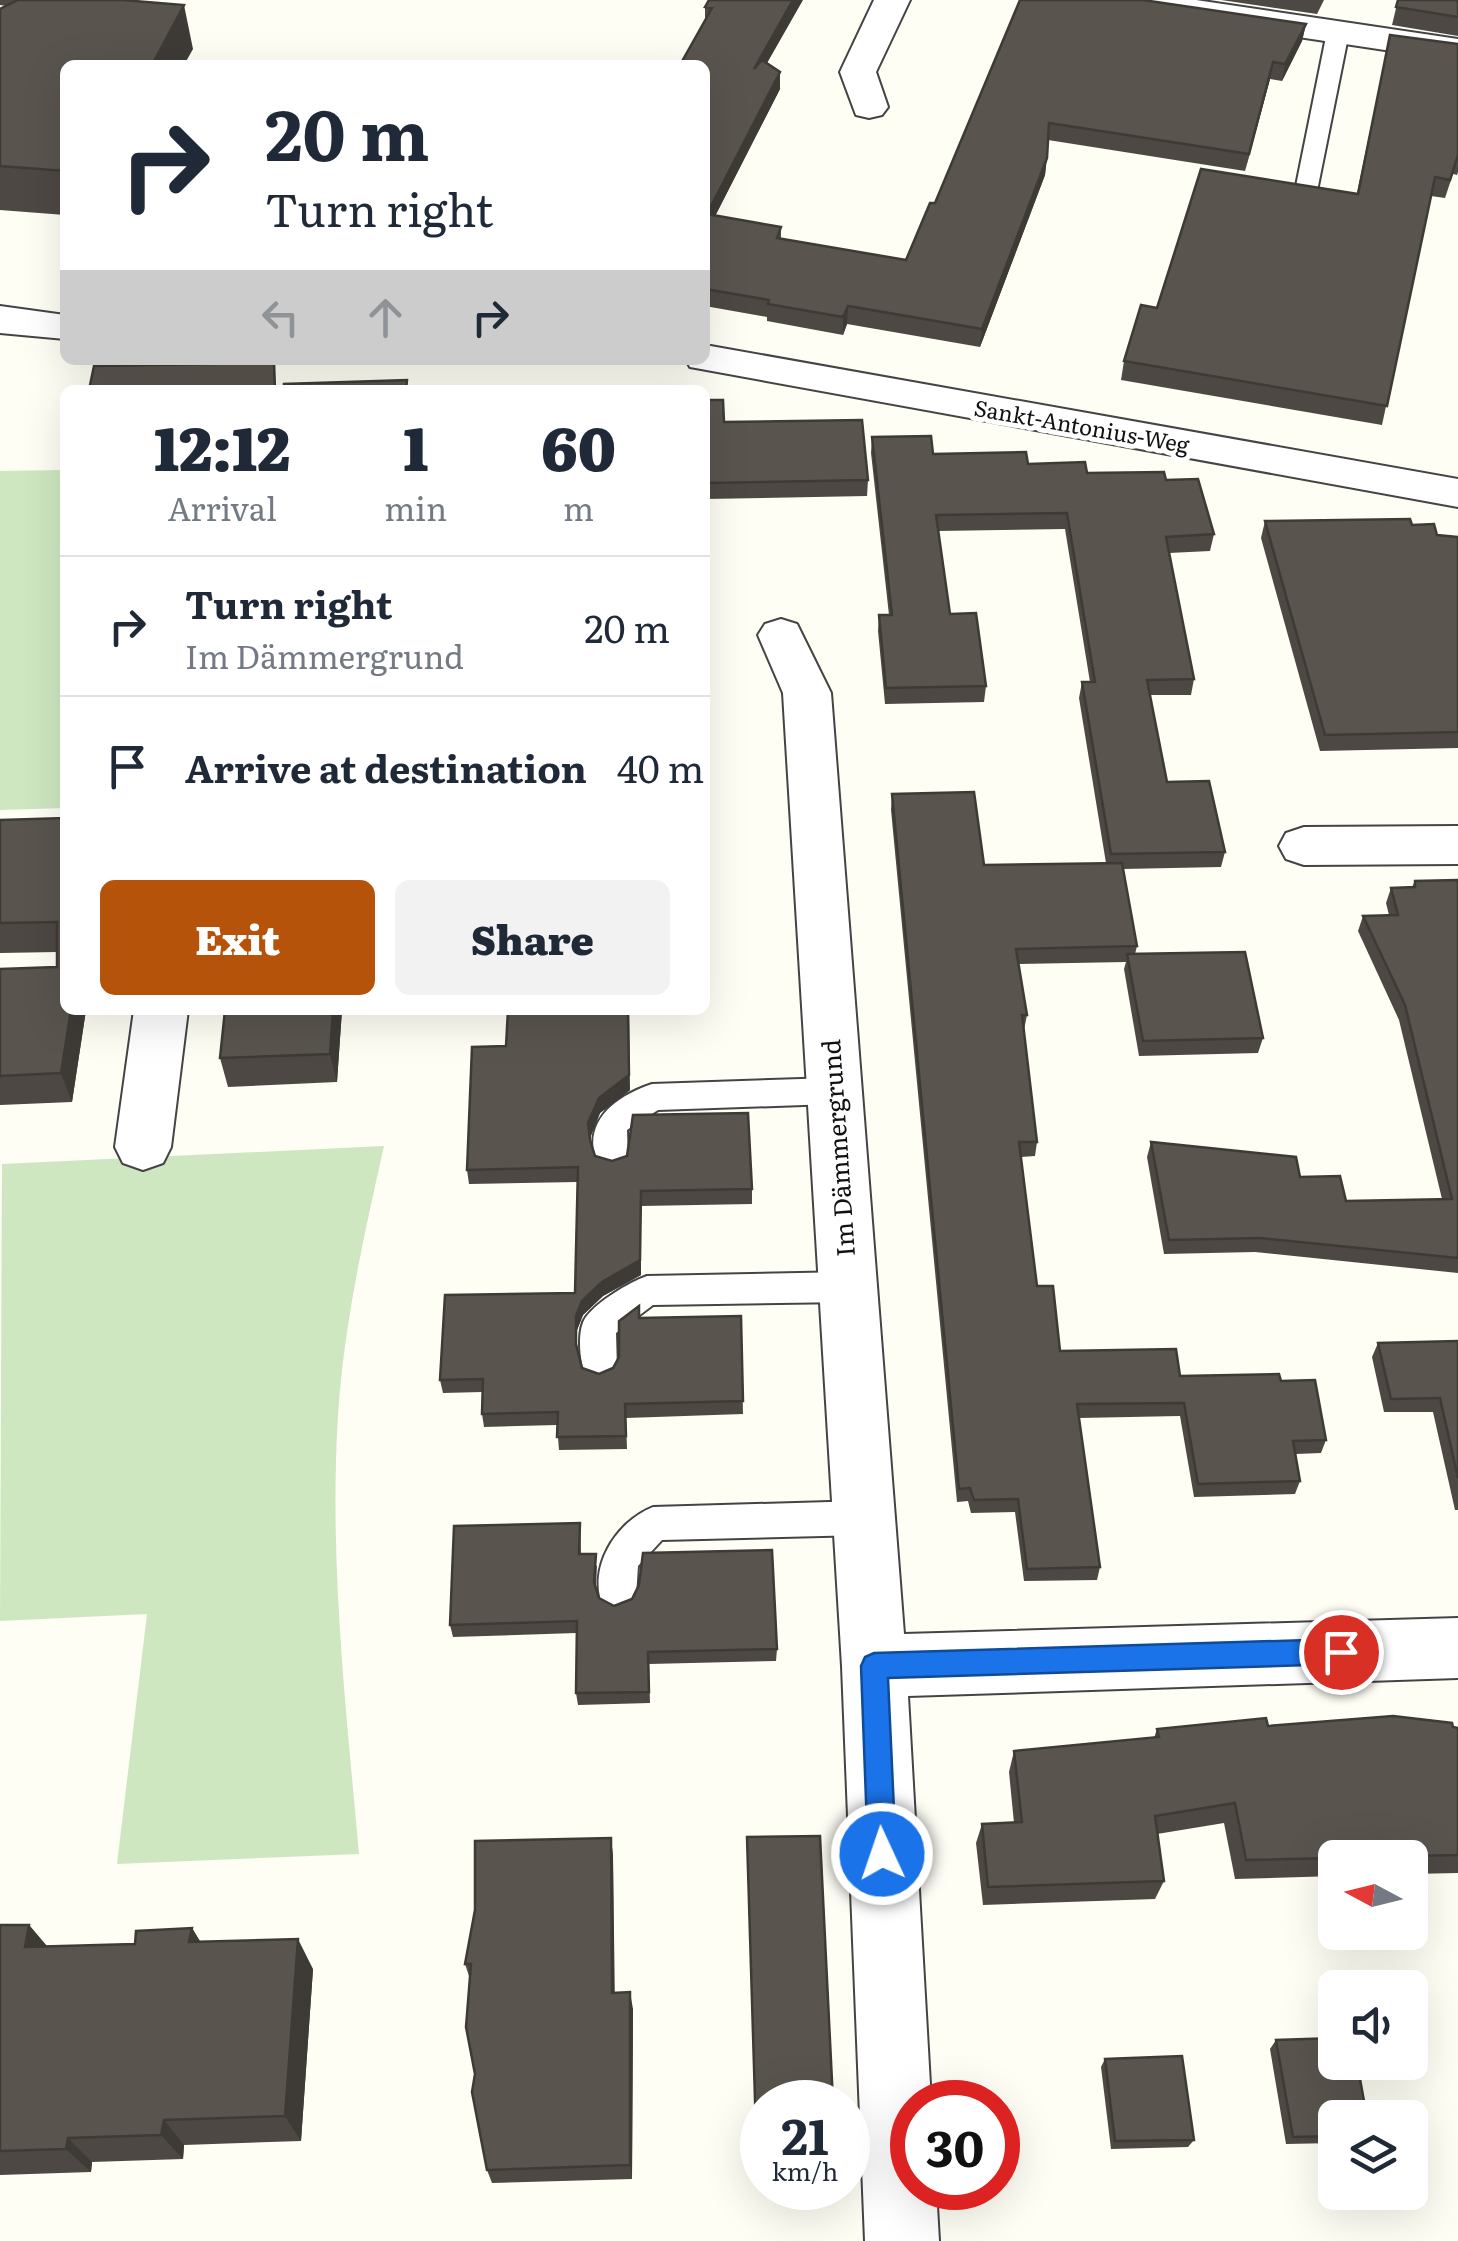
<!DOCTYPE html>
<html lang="en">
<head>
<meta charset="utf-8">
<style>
	body { margin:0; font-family:Literata,serif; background:#f2f2f3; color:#1f2937; height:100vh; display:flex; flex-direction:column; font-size:38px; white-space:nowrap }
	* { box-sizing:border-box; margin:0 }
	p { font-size:32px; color:#747a83 }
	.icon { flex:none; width:55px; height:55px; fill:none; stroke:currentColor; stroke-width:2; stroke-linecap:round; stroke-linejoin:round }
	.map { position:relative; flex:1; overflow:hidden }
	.details { position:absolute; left:60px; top:385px; width:650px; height:630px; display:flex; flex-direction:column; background:#fff; border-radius:15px; box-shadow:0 10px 40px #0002 }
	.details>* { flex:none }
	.top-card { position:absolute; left:60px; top:60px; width:650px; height:305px; border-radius:15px; box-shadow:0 10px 40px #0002; background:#fff; color:#1f2937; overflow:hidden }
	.needle { width:65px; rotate:277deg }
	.fabs { position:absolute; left:1318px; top:1840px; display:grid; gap:20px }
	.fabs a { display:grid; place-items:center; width:110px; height:110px; border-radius:15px; background:#fff; box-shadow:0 10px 40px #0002; font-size:50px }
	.speed { position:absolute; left:740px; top:2080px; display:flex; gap:20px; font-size:50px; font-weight:700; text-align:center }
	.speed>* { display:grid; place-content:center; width:130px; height:130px; border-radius:50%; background:#fff; box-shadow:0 10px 40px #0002; line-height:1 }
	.speed small { font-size:25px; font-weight:400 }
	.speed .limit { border:15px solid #d22; background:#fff; color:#111 }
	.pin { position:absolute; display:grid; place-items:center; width:85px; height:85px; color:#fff; margin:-42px; border:5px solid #fff; border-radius:50%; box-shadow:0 2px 10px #0007 }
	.me { position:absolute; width:110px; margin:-55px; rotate:357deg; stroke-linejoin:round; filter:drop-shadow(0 0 8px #0008) }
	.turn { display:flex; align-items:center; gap:35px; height:210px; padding:0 40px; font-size:45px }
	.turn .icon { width:130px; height:130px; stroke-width:2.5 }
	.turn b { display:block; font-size:70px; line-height:85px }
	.lanes { display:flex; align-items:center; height:95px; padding:0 40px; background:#0003; justify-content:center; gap:50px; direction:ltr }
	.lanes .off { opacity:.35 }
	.eta { display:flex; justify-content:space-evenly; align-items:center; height:170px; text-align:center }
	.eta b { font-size:60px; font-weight:800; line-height:70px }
	.button { display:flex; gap:20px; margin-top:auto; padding:20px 40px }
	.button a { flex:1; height:115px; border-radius:15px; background:#b45309; color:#fff; font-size:40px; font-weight:800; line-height:115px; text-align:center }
	.button a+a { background:#f2f2f3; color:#1f2937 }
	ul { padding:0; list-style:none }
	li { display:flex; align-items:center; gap:30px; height:140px; padding:0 40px; border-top:2px solid #e0e1e3 }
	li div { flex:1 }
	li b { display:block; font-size:38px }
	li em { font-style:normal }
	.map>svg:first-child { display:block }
	.green { fill:#cee7c0 }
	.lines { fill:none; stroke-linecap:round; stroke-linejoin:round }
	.lane-casing { stroke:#444; stroke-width:4 }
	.street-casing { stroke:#444; stroke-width:4 }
	.lane { fill:#fff; fill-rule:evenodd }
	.street { fill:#fff; fill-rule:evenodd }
	.wall { fill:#4d4843 }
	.shaded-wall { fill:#3e3b37 }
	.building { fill:#59544e; stroke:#3e3b37; stroke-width:2.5 }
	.route { fill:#1a73e8; stroke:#114b97; stroke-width:2.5 }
	.labels { text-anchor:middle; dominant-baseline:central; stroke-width:10; stroke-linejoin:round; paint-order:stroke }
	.far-street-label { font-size:22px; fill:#111; stroke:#fff }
	.street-label { font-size:25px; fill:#111; stroke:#fff }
</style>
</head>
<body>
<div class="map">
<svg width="1458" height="2241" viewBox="0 0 1458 2241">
	<rect width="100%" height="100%" fill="#fefef5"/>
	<!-- green -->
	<path class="green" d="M65 470V808L0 810V471Z
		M384 1146C364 1235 344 1324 338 1415 329 1561 346 1709 359 1854L117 1864 147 1614 0 1621 2 1164Z"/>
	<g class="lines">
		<!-- lane casing -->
		<g class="lane-casing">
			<path id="lane" d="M1338 26 1349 32 1317 191 1306 198 1295 191 1327 32Z
				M832 1078 843 1082 848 1091 843 1100 832 1104 658 1110 627 1130 628 1159 624 1169 612 1172 600 1169C578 1125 613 1097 652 1084Z
				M848 1272 860 1277 865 1287 860 1297 848 1302 653 1305 616 1333 617 1369 611 1380 599 1384 587 1380C580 1366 576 1330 586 1317 598 1301 628 1283 647 1276Z
				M863 1501 876 1506 881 1518 876 1530 863 1535 662 1540 638 1566 636 1597 630 1609 617 1614 604 1609C586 1570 615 1522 653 1507Z"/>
		</g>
		<!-- street casing -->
		<g class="street-casing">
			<path id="street" d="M874 0H910L876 72 888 107 882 115 869 118 856 115 840 72Z
				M1107 0H1196L1458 39V61L1125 11 1112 8Z
				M0 306 65 315V339L0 333Z
				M705 345 1458 479V507L690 367 686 360H705Z
				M781 619 797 624 831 693 904 1634 1458 1618V1678L908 1696 931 2102H912V2188H936L939 2241H865L842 1666 783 693 758 635 765 624Z
				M1458 826V864L1304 865 1286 859 1279 846 1286 833 1304 827Z
				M134 1010H188L171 1147 163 1163 143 1170 123 1163 115 1147Z"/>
		</g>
		<!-- lane -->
		<use href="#lane" class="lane"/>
		<!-- street -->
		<use href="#street" class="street"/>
	</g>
	<!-- wall -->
	<path class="wall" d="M0 0H16L15 2 193 49 65 65V215L0 210V9L6 6 0 5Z
		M709 0 767 63 780 72V89L715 216 781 227V239L906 260 935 203 1020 0 1306 24 1302 41 1282 81 1270 79 1245 171 1048 140 1045 175 980 347 847 324 843 335 767 321V317L705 306V7Z
		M1221 0H1324L1317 14Z
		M1398 0H1458V36L1392 25Z
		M1390 35 1458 44V172L1457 175 1453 174 1445 198 1431 196 1382 425 1121 380 1124 361 1157 308 1357 193Z
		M705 400 724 422 868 480 867 496 705 499Z
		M872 437 933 454 1028 464 1087 473 1166 480 1214 534 1210 551 1169 553 1194 679 1191 695H1150L1167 782 1225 852 1221 867 1123 869 1137 946 1135 954 1263 1038 1258 1053 1139 1056 1124 969 1126 962 1018 964 1027 1015 1024 1030 1037 1142 1035 1156 1021 1157 1037 1286 1060 1351 1180 1376 1281 1381 1326 1440 1321 1453 1296 1454 1300 1481 1295 1494 1194 1497 1180 1416 1079 1418 1100 1567 1097 1580 1024 1581 1015 1512 971 1513 968 1501 957 1502 891 810 892 794 984 865 1106 863 1079 698 1082 682H1090L1065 529 938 531 950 614 986 686 984 702 885 704 878 631 879 615H889L871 453Z
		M1265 521 1412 525 1437 535 1458 537V748L1320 751 1261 538Z
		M65 818V1010H86L72 1102 0 1105V969L57 967V952L0 953V820Z
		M1458 880V1273L1255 1252 1164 1254 1147 1157 1151 1142 1300 1177 1346 1201 1442 1199 1399 1020 1358 931 1363 916 1389 915 1386 903 1391 888 1412 887 1415 881Z
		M342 1010 337 1082 228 1087 220 1058Z
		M506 1046 630 1090 600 1113 590 1138 595 1156 612 1161 752 1189V1204L641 1206V1275L603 1296 583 1315 577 1330V1350L582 1368 599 1374 613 1368 619 1357 639 1306 640 1318 741 1316 743 1414 626 1418 627 1449 559 1450 557 1425 484 1427 482 1414V1392L443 1393 440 1380 575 1293 577 1182 469 1184 467 1170Z
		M1458 1341V1510H1455L1433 1412H1384L1372 1357 1378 1343Z
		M580 1523 581 1554 597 1566 596 1588 599 1598 614 1606 777 1649 776 1661 649 1664 650 1703 578 1705 576 1693V1633L453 1637 450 1625Z
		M1268 1726 1458 1728V1873L1410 1874V1858H1335V1876L1235 1879 1224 1823 1157 1834 1164 1881 1155 1899 983 1905 976 1843 982 1824 1014 1823 1009 1772 1014 1751 1154 1738 1157 1729Z
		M611 1838 613 1857 614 1993 633 2009 632 2179 492 2183 487 2170 475 2074 470 1979 465 1964Z
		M747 1848 762 2102V2140H756Z
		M0 1925H29L47 1946 135 1944 192 1928 200 1942 313 1969 301 2141 184 2145 183 2159 92 2162 91 2172 0 2175Z
		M1276 2040 1335 2118V2143L1286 2144 1270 2049Z
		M1105 2059 1194 2140 1188 2147 1111 2149 1101 2067Z"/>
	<!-- shaded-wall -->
	<path class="shaded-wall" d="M793 0H803L754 86V69Z
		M184 5 193 49 184 65H152Z
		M1306 24 1302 41 1282 81 1285 64Z
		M1273 62 1270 79 1245 171 1249 154Z
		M780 72V89L707 232V214Z
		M1047 158 1045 175 980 347 982 329Z
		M848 306 847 324 843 335V317Z
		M71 1010H86L72 1102 61 1073Z
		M333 1010H342L337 1082 330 1054Z
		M629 1010 630 1090 600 1113 590 1138 588 1123Z
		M641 1191V1275L603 1296 583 1315 577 1330V1358L576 1316 582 1301Z
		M611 1838 613 1857 615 2010 612 1993Z
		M29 1925 54 1955 25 1947Z
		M192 1928 211 1959 189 1942Z
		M298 1939 313 1969 301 2141 285 2116Z
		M630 1992 633 2009 632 2179 630 2165Z
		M164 2120 184 2145 183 2159 161 2135Z
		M68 2138 92 2162 91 2172 66 2149Z"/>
	<!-- building -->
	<path class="building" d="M18 0H122L184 5 152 65H65V171L0 166V9Z
		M709 0H793L754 69 762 60 780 72 707 214 781 227 777 238 906 260 930 203H935L1020 0H1143L1306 24 1285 64 1273 62 1249 154 1049 123 1047 158 982 329 848 306 843 317 768 304 769 300 705 289V65H680L712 8 705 7Z
		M1398 0H1458V17L1396 7Z
		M1390 35 1458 44V155L1450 180 1435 177 1387 406 1124 361 1141 305 1157 308 1201 169 1358 194Z
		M274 363 275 390H89L94 366Z
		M407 380 406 390H284V384Z
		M705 400H723L724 422 862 420 868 480 705 483Z
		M931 436 933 454 1026 452 1028 464 1085 462 1087 473 1164 472 1166 480 1198 479 1214 534 1166 537 1194 679 1147 680 1167 782 1209 781 1225 852 1111 854 1082 682H1095L1067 513 936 515 950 614 976 613 986 686 886 688 879 615H892L872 437Z
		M1410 519 1412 525 1434 524 1437 535 1458 537V732L1325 735 1265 521Z
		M974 792 984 865 1122 863 1137 946 1016 949 1027 1015H1022L1037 1142H1019L1037 1286H1053L1060 1351 1176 1349 1180 1376 1279 1374 1281 1381 1315 1380 1326 1440 1293 1441 1300 1481 1198 1484 1184 1403 1077 1404 1100 1567 1027 1569 1018 1499 974 1500 970 1488 959 1489 892 794Z
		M65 818V1010H71L61 1073 0 1076V969L57 967V922L0 923V820Z
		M1458 880V1258L1260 1238 1169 1240 1151 1142 1296 1157 1300 1177 1340 1176 1346 1201 1452 1199 1405 1005 1363 916 1398 915 1391 888 1415 887V881Z
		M1245 952 1263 1038 1143 1041 1127 954Z
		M225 1010H333L330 1054 220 1058Z
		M508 1010H628L629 1075 599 1098 588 1123 590 1140 595 1156 612 1161 627 1156 633 1115 748 1113 752 1189 641 1191 640 1260 602 1282 582 1301 576 1316V1344L582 1368 599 1374 613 1368 619 1357V1321L639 1306V1318L741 1316 743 1401 625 1404 626 1436 557 1437 558 1412 482 1414 483 1379 440 1380 445 1295 575 1293 578 1167 467 1170 472 1047 506 1046Z
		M1458 1341V1478L1440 1398 1391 1399 1378 1343Z
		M580 1523 579 1554H596L594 1582 599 1598 614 1606 632 1599 639 1585 643 1553 772 1550 777 1649 648 1652 649 1692 576 1693 577 1621 450 1625 454 1526Z
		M1393 1716 1452 1723 1453 1727 1458 1728V1855L1246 1860 1235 1803 1155 1816 1164 1881 988 1887 982 1824 1022 1822 1014 1751 1159 1737 1157 1729 1266 1718 1268 1726Z
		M820 1836 833 2102H762V2132H756L747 1837Z
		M611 1838 612 1993 630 1992V2165L487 2170 472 2092 475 2074 466 2027 471 1964H465L475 1910V1841Z
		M0 1925H29L25 1947 135 1944 136 1931 192 1928 189 1942 298 1939 285 2116 164 2120 161 2135 68 2138 66 2149 0 2151Z
		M1335 2038V2062H1357L1367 2118H1335V2136L1293 2137 1276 2040Z
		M1182 2056 1194 2140 1115 2141 1105 2059Z"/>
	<!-- route -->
	<path class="route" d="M1341 1639 1351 1643 1355 1652 1351 1660 1341 1664 888 1678 896 1854 892 1864 882 1868 872 1864 868 1854 861 1666 865 1657 874 1653Z"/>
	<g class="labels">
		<!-- far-street labels -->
		<g class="far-street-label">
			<text transform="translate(1082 425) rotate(10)">Sankt-Antonius-Weg</text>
		</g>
		<!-- street labels -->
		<g class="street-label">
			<text transform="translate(837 1148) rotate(-94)">Im Dämmergrund</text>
		</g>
	</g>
</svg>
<div class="fabs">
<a><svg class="needle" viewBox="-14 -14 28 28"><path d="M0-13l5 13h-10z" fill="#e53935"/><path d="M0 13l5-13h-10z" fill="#747a83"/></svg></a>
<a><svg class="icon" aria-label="sound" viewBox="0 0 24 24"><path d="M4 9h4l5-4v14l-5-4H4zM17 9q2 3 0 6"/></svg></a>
<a><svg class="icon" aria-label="layers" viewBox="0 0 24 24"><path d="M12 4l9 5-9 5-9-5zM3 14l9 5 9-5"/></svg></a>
</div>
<div class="speed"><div>21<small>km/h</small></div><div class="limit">30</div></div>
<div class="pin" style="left:1341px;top:1652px;background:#d93025"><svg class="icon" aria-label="arrive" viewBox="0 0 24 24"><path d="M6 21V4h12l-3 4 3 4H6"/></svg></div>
<svg class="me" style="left:882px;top:1854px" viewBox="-20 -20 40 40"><circle r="17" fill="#1a73e8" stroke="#fff" stroke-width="3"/><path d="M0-11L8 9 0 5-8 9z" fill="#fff"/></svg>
<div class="top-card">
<div class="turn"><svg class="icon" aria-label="right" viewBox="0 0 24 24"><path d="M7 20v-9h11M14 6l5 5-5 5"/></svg><div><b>20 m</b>Turn right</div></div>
<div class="lanes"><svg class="icon off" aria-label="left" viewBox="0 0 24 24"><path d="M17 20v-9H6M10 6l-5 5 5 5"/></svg><svg class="icon off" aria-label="ahead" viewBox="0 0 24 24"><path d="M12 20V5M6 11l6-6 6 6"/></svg><svg class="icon" aria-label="right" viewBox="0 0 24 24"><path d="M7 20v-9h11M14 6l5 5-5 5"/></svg></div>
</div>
<section class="details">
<div class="eta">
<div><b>12:12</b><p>Arrival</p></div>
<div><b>1</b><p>min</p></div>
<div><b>60</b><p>m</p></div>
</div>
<ul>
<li><svg class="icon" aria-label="right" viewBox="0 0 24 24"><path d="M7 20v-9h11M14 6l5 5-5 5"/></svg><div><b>Turn right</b><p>Im Dämmergrund</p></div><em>20 m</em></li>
<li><svg class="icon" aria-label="arrive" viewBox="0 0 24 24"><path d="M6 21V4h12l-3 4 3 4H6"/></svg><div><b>Arrive at destination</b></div><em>40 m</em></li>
</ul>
<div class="button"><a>Exit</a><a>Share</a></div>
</section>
</div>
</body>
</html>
